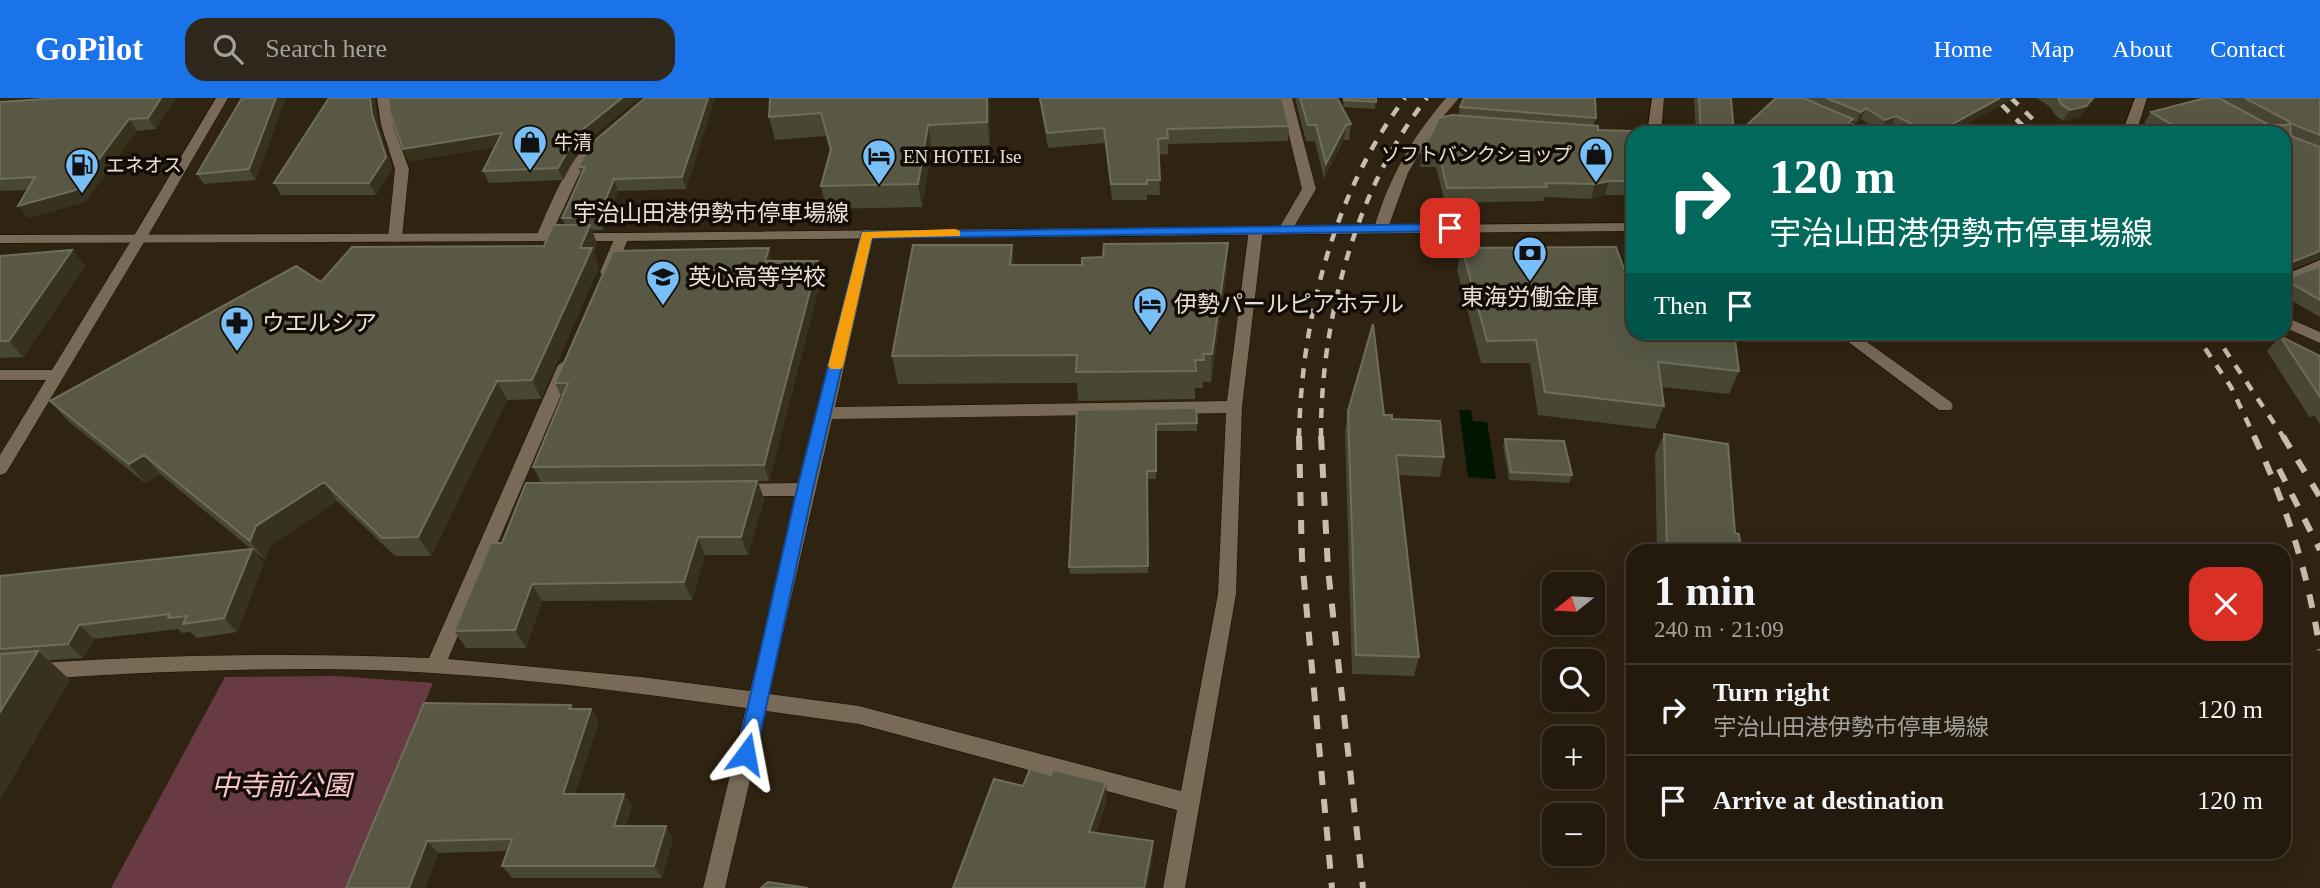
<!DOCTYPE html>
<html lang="en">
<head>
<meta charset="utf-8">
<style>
	body { margin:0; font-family:"Times New Roman","Noto Sans JP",serif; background:#2f271b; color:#f1f3f6; height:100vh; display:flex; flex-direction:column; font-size:26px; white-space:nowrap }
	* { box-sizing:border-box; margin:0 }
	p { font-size:23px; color:#a3a19d }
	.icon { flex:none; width:38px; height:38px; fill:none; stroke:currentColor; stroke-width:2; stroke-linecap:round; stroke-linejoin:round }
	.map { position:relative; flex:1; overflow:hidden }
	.sheet { position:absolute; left:1626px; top:446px; width:665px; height:315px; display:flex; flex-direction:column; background:#231a0d; border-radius:21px; box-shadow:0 7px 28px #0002,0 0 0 2px #40382e }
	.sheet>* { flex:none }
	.guide { position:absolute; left:1626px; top:28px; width:665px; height:214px; border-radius:21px; box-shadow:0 7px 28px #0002,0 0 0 2px #40382e; background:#00695c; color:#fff; overflow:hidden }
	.needle { width:46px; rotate:252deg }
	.buttons { position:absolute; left:1542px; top:474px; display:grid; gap:14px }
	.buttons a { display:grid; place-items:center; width:63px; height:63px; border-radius:14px; background:#231a0d; box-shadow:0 7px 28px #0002,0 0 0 2px #40382e; font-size:35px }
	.pin { position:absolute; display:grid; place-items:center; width:60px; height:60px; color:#fff; margin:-30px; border-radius:14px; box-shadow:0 4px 10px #0006 }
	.me { position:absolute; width:77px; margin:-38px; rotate:13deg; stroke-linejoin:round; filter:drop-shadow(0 0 5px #0008) }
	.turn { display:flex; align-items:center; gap:24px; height:147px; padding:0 28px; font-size:32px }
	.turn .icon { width:91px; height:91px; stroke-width:2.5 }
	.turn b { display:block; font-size:49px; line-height:60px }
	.then { display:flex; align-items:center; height:66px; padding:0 28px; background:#0003; gap:14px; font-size:26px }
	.round { display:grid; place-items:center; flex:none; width:74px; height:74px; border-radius:21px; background:#2f271b }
	.head { display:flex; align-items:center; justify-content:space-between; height:119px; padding:0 28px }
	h1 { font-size:42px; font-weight:700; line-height:52px }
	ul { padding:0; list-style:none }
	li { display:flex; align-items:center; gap:21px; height:91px; padding:0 28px; border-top:2px solid #40382e }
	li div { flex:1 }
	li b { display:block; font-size:26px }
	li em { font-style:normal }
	header { display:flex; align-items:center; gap:42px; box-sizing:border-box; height:98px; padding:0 35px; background:#1a73e8; color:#fff }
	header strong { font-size:33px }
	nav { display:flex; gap:38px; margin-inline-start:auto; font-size:24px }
	.search { width:490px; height:63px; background:#2f271b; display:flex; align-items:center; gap:18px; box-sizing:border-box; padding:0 24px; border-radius:21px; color:#a3a19d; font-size:26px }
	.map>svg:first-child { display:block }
	.green { fill:#683a43 }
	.water { fill:#001600 }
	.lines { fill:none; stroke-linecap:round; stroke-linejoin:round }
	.minor-casing { stroke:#170c00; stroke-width:1 }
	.tertiary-casing { stroke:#170c00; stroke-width:1 }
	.secondary-casing { stroke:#170c00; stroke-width:1 }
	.minor { fill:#796a57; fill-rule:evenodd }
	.tertiary { fill:#796a57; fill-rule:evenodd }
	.secondary { fill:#796a57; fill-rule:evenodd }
	.rail-far1 { stroke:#c6bdb1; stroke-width:4.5; stroke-dasharray:10 10; stroke-linecap:butt }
	.rail { stroke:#c6bdb1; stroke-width:6; stroke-dasharray:14 14; stroke-linecap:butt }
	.wall { fill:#474733 }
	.shaded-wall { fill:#36321e }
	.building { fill:#585845; stroke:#6f6d5b; stroke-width:2 }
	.route { fill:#1a73e8; stroke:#114b97; stroke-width:2 }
	.slow { fill:#f59e0b }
	.labels { text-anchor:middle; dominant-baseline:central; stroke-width:7; stroke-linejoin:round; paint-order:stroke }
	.far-poi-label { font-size:19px; fill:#e8e0d5; stroke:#130d06; text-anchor:start }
	.street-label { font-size:23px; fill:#e8e0d5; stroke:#130d06 }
	.poi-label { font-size:23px; fill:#e8e0d5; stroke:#130d06; text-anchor:start }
	.near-park-label { font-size:28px; font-style:italic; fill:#f7c4cb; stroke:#130d06 }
</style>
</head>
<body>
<header>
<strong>GoPilot</strong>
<div class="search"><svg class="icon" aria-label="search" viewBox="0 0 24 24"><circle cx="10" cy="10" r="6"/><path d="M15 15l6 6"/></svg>Search here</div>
<nav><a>Home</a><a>Map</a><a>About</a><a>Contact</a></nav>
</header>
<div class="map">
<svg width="2320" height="790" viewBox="0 0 2320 790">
	<rect width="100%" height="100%" fill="#2f2311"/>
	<!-- green -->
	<path class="green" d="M336 578 433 585 347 790H111L225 579Z"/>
	<!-- water -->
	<path class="water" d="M1459 312H1471L1473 323 1487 324 1496 381 1468 379Z"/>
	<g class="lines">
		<!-- minor casing -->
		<g class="minor-casing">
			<path id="minor" d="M216 0H228L146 141 139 145 134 144 132 141Z
				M377 0H389L393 27 409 71 402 140 395 144 388 140 395 71 381 27Z
				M1280 0H1292L1316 91 1292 132 1285 136 1278 132 1302 91Z
				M1446 0H1459L1442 20 1462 21 1468 25 1462 29 1436 27 1408 75 1388 130 1381 134 1376 133 1374 130C1389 80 1412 39 1446 0Z
				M1652 0H1664L1661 35H1647Z
				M1827 15 1871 32 1873 35H1855L1822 22 1821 19Z
				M597 42 604 46 579 77 550 139 543 143 538 142 536 139C548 114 570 51 597 42Z
				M1256 127 1263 131 1242 309 1236 496 1185 790H1163L1177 712 859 626 766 613 725 790H703L746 610C603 590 457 571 313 571 209 571 104 576 0 584V568C143 557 286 554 429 560L558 267 566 262 574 267 448 561 641 579 750 593 797 398H737L731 397 728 392 731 387 737 386 800 385 862 133 867 132 874 136 835 309 1227 303 1249 131ZM1226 315 1218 496 1181 693 859 608 769 596 832 321Z
				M622 135 629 139 614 174 612 177H602L600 174 615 139Z
				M2320 162V173L2284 188V177Z
				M1835 234H1853L1951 304 1953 308 1951 312H1939Z
				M0 272H56L64 277 56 282H0Z"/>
		</g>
		<!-- tertiary casing -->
		<g class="tertiary-casing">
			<path id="tertiary" d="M2135 0H2147L2136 35H2122Z
				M139 137 146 141 6 375 0 377V357L132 141Z"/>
		</g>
		<!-- secondary casing -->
		<g class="secondary-casing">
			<path id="secondary" d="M1633 125V133L622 143 0 145V137L622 135Z
				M2284 218 2320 234V245L2284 229Z"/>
		</g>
		<!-- minor -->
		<use href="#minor" class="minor"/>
		<!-- tertiary -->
		<use href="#tertiary" class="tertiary"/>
		<!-- secondary -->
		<use href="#secondary" class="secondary"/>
		<!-- rail-far1 -->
		<path class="rail-far1" d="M2011 0 2047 35
			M2002 7 2030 35
			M2194 234 2231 289 2255 340
			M2213 234 2284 340
			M1299 340C1301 223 1333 95 1405 0
			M1321 340C1320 225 1355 91 1427 0"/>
		<!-- rail -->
		<path class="rail" d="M1299 338 1302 461 1332 790
			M1321 338 1328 471 1363 790
			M2254 338C2288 412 2307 471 2320 552
			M2283 338 2320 399
			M2279 371 2320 452"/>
	</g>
	<!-- wall -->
	<path class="wall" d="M60 0H176L156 31 137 33 85 104 28 120V92L0 93V4Z
		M242 0 256 82 204 86 197 76Z
		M374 0 378 27 392 71 376 97H281L274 85Z
		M388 0 581 48 563 82 489 85 483 73 495 49 409 63 403 51Z
		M645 0H715L686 91 618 93 603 132H592L597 146 594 155 599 169 541 301 507 302 431 458H395L337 403 271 447 265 462 253 452 264 465 237 534 197 540 190 534 182 535 178 531 94 541 83 560 49 562 70 582 0 701V478L251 451 160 376 145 385 67 322 50 303 321 184 544 148 565 127 562 120 581 77 578 69Z
		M990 0V47L932 50 922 109 826 111 821 88 830 53 826 38 775 42 769 19Z
		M1039 0H1282L1289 28 1288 43 1168 46V56L1159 57 1160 97H1147V102H1112L1105 45 1048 50Z
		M1295 0H1337L1351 26 1349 42H1344L1324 81 1315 43H1306Z
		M1344 0H1376L1375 11 1343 9Z
		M1694 0H1731L1734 35H1696Z
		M1776 0H2014L1950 35H1903L1891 29 1880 33 1861 21 1856 25 1852 23 1846 35H1738Z
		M2037 0H2096L2079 19 2063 23 2055 17 2050 9Z
		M2205 0H2320V161L2292 171V179L2320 168V219L2284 198V35H2161L2144 25 2151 14Z
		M1460 9 1596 20 1594 27 1598 32 1633 35V97H1605L1591 101 1544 99 1543 103 1445 105 1436 69H1420L1422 55 1459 17Z
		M1012 147 1014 167 1227 173 1211 284H1203V290H1195V301L1078 303 1077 285 898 286 892 258Z
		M1462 150 1624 171 1739 273 1729 296 1662 289 1664 308 1655 331 1538 317 1530 265H1481L1457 172Z
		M72 152 85 168 23 259 0 260V158Z
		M773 163 822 178 769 383H758L764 401 748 457H705L692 502 542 503 526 550H466L454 533 502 445 721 383 541 384 533 369 562 300 555 285Z
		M2280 238 2320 258V326L2314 317 2310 320 2267 253Z
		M1077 312 1197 325V333H1156V381H1147L1148 475 1070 476 1069 469Z
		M1348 313 1384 317 1392 321 1444 359 1440 379 1398 377 1419 559 1414 578 1352 576 1345 333Z
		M1664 336 1735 435 1741 453H1657L1655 356Z
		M1505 341 1572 377 1569 385 1509 382 1503 348Z
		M571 607 574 611 599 624 575 696H624L632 708 626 728H666L673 741 662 780H512L502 768 508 753 438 755 425 790H346Z"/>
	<!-- shaded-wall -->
	<path class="shaded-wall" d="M161 0H176L156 31 148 20Z
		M276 0H286L256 82 249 71Z
		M370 0H375L378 27 392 71 376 97 369 85Z
		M622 0H640L581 48 563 82 558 70 577 36Z
		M708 0H715L686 91 682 79Z
		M987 0H990V47L987 24Z
		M2000 0H2014L1950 35H1936Z
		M2093 0H2096L2079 19 2063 23 2070 12Z
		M1866 10 1861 21 1856 25 1861 14Z
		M1896 18 1891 29 1880 33 1885 22Z
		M129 21 137 33 85 104 28 120 18 108Z
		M1853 21 1846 35H1837Z
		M928 27 932 50 922 109 918 86Z
		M1346 27 1344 42 1324 81 1326 66Z
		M502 35 507 47 409 63 403 51Z
		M614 81 618 93 603 132 598 120Z
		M1609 83 1605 97 1591 101 1595 86Z
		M590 127 597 146 594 155 599 169 541 301 532 282Z
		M1228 145 1227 173 1211 284 1212 256Z
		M1012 147 1015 175 1010 167Z
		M769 150 773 166 765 163Z
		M72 152 85 168 23 259 9 243Z
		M2320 153V161L2284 174 2292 164Z
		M818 163 822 178 769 383 764 367Z
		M497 283 507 302 431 458 418 439Z
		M144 357 160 376 145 385 129 366Z
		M757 383 764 401 748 457 741 439Z
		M324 384 337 403 271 447 265 462 250 443 256 428Z
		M698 439 705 457 692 502 684 484Z
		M252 451 264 465 237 534 224 520Z
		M532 486 542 503 526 550 515 532Z
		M79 527 94 541 83 560 68 546Z
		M38 553 70 582 0 701V614Z
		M591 611 599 624 571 709 563 696Z
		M1106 685 1107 703 1091 751 1089 734Z
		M624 696 632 708 622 741 614 728Z
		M666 728 673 741 662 780 654 768Z
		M427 743 438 755 425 790H409Z
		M1153 743V760L1147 790H1144Z"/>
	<!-- building -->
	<path class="building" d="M60 0H161L148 20 129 21 76 92 18 108 35 79 0 81V4Z
		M242 0H276L249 71 197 76Z
		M329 0H370L372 16 386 59 369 85H274Z
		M388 0H622L577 36 558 70 483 73 502 35 403 51 390 15Z
		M645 0H708L682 79 614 81 598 120H562L585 69H578L592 45Z
		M770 0H987V24L928 27 918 86 821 88 831 51 821 15 769 19Z
		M1040 0H1282L1289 28 1167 31 1168 40 1158 41 1160 82H1147V86H1111L1104 30 1047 35Z
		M1300 0H1337L1351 26 1346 27 1326 66 1316 27H1308Z
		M1344 0H1376V4L1344 2Z
		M1464 0H1595L1596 20 1460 9Z
		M1699 0H1731L1734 35H1701Z
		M1776 0H1803L1853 21 1837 35H1738Z
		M1826 0H2000L1936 35H1930L1896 18 1885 22 1866 10 1861 14Z
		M2058 0H2093L2086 8 2070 12 2061 6Z
		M2205 0H2219L2269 27H2287L2290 24 2245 0H2320V37L2290 25 2291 38 2320 49V153L2292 164V179L2320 168V202L2284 181V35H2186L2151 14Z
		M1452 17 1598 28V32L1633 33 1634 35 1633 83H1609L1595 86 1546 85 1547 89 1447 90 1439 55H1422L1439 20Z
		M553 127H590L580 150H592L532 282 497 283 418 439 382 440 324 384 256 428 250 443 144 357 129 366 50 303 296 168 321 184 352 149 544 148Z
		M1228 145 1212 256H1203L1204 262H1195L1196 273 1076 274 1077 257 892 258 913 147H1012L1010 167H1082V160L1103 159 1104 146Z
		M1616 149 1624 171H1633V234H1734L1739 273 1658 264 1664 308 1545 294 1536 242 1487 243 1462 150Z
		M769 150 765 163H818L764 367 533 369 568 285H555L613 153Z
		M72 152 9 243H0V158Z
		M1373 226 1384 317H1392V321L1440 323 1444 359 1396 357 1419 559 1356 557 1348 313Z
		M2280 238 2320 258V299Z
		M1196 310 1197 325 1156 326V373H1147L1148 468 1069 469 1077 312Z
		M1664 336 1728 346 1735 435 1739 436 1741 453H1667Z
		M1505 341 1564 343 1572 377 1511 374Z
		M757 383 741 439H698L684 484 532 486 515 532 454 533 491 445H502L526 385Z
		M252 451 224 520 183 526 187 518 168 520 170 516 79 527 68 546 0 551V478Z
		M38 553 0 614V556Z
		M424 605 571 607 569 611H591L563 696H624L614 728H666L654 768H502L512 741 427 743 409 790H346Z
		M1030 671 1051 677 1053 672 1106 685 1089 734 1153 743 1144 790H953L994 681 1023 688Z
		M768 784 808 790H761Z"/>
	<!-- route -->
	<path class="route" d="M1450 126 1456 130 1454 133 872 140 813 391 756 656 753 662 746 665 740 662 737 656 797 391 862 134Z"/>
	<!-- slow -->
	<path class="slow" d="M955 131 960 133V138L872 140 843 268 841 271H831L828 268 862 134Z"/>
	<!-- icons -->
	<defs>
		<g id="shop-pin" transform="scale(1.75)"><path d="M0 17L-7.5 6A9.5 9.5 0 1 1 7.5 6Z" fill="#78bff7" stroke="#130d06"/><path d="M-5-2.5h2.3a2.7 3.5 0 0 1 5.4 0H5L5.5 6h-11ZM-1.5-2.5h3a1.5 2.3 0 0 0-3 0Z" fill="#111"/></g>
		<g id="hotel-pin" transform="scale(1.75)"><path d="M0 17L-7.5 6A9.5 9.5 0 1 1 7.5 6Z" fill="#78bff7" stroke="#130d06"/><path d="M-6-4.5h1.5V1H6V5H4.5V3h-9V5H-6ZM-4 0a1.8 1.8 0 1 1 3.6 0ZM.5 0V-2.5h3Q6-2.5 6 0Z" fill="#111"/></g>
		<g id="fuel-pin" transform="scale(1.75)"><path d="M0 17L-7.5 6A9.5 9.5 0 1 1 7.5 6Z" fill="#78bff7" stroke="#130d06"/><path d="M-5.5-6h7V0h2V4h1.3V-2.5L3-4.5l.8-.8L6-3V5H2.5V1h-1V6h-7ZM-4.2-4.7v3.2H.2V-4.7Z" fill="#111"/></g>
		<g id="bank-pin" transform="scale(1.75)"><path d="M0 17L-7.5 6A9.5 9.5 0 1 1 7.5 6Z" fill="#78bff7" stroke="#130d06"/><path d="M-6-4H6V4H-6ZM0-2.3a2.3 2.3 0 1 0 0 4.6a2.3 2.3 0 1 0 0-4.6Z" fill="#111"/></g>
		<g id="school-pin" transform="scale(1.75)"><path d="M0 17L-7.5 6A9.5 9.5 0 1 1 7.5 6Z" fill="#78bff7" stroke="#130d06"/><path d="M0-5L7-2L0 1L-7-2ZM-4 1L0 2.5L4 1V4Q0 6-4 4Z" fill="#111"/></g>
		<g id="pharmacy-pin" transform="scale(1.75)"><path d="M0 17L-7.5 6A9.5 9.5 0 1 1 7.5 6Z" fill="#78bff7" stroke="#130d06"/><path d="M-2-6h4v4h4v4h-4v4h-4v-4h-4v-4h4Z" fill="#111"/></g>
	</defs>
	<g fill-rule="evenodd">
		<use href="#shop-pin" x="530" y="44"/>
		<use href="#shop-pin" x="1596" y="56"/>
		<use href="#hotel-pin" x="879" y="58"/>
		<use href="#fuel-pin" x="82" y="67"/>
		<use href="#bank-pin" x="1530" y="155"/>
		<use href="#school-pin" x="663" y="179"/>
		<use href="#hotel-pin" x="1150" y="206"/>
		<use href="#pharmacy-pin" x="237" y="225"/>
	</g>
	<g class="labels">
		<!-- far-poi labels -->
		<g class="far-poi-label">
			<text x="554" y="44">牛清</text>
			<text x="1572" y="56" text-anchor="end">ソフトバンクショップ</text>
			<text x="903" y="58">EN HOTEL Ise</text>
			<text x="106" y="67">エネオス</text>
		</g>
		<!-- street labels -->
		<g class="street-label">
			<text x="711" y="115">宇治山田港伊勢市停車場線</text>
		</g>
		<!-- poi labels -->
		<g class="poi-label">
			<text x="688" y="179">英心高等学校</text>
			<text x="1530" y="199" text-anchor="middle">東海労働金庫</text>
			<text x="1174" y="206">伊勢パールピアホテル</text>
			<text x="262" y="225">ウエルシア</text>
		</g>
		<!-- near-park labels -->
		<g class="near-park-label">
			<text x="281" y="687">中寺前公園</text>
		</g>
	</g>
</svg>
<div class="buttons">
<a><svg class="needle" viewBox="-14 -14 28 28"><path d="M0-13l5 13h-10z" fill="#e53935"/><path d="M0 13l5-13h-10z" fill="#a3a19d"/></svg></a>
<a><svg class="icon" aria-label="search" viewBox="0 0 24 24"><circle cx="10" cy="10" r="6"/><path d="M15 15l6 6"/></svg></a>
<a>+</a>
<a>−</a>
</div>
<div class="pin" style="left:1450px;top:130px;background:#d93025"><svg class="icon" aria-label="arrive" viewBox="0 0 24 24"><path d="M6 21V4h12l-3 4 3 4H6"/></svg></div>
<svg class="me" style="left:746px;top:656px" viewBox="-20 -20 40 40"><path d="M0-17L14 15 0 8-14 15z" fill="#1a73e8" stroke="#fff" stroke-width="4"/></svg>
<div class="guide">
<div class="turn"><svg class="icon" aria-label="right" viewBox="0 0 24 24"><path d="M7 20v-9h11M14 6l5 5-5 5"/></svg><div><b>120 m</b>宇治山田港伊勢市停車場線</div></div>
<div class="then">Then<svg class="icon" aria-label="arrive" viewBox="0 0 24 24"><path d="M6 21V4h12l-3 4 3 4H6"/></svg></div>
</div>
<section class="sheet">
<div class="head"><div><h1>1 min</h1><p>240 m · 21:09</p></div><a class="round" style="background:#d93025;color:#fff"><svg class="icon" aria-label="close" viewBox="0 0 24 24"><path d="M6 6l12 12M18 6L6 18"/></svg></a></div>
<ul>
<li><svg class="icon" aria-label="right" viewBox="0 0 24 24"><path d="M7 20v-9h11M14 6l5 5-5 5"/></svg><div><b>Turn right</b><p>宇治山田港伊勢市停車場線</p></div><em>120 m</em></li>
<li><svg class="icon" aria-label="arrive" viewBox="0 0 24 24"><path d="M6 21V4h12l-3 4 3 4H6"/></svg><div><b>Arrive at destination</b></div><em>120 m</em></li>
</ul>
</section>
</div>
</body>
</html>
